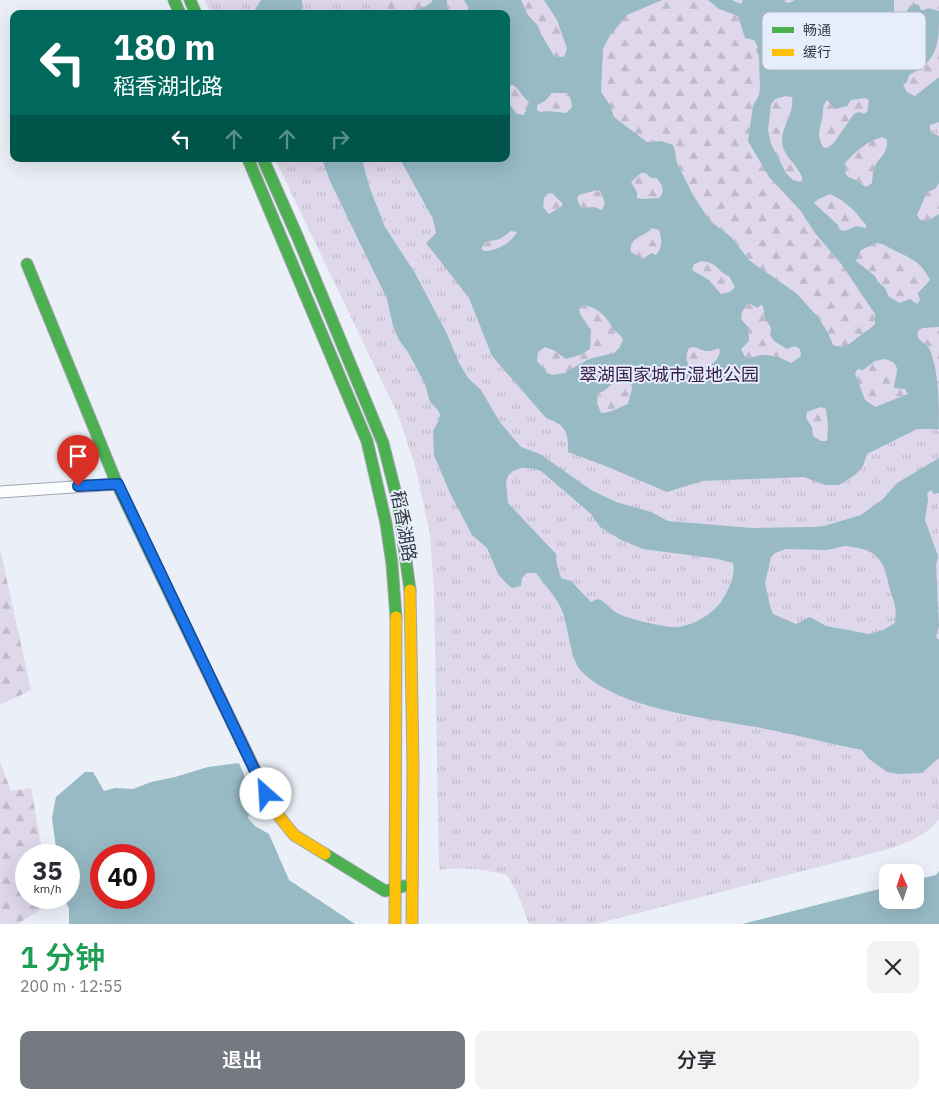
<!DOCTYPE html>
<html lang="zh">
<head>
<meta charset="utf-8">
<style>
	body { margin:0; font-family:"IBM Plex Sans","Noto Sans SC",sans-serif; background:#f2f2f3; color:#2b2b33; height:100vh; display:flex; flex-direction:column; font-size:19px; white-space:nowrap }
	* { box-sizing:border-box; margin:0 }
	p { font-size:16px; color:#7c7c81 }
	.icon { flex:none; width:28px; height:28px; fill:none; stroke:currentColor; stroke-width:2; stroke-linecap:round; stroke-linejoin:round }
	.map { position:relative; height:924px; overflow:hidden }
	.side { display:flex; flex-direction:column; background:#fff; flex:1 }
	.side>* { flex:none }
	.banner { position:absolute; left:10px; top:10px; width:500px; height:152px; border-radius:10px; box-shadow:0 5px 20px #0002; background:#00695c; color:#fff; overflow:hidden }
	.needle { width:32px; rotate:357deg }
	.tools { position:absolute; left:879px; top:864px; display:grid; gap:10px }
	.tools a { display:grid; place-items:center; width:45px; height:45px; border-radius:10px; background:#fff; box-shadow:0 5px 20px #0002; font-size:25px }
	.speed { position:absolute; left:15px; top:844px; display:flex; gap:10px; font-size:25px; font-weight:700; text-align:center }
	.speed>* { display:grid; place-content:center; width:65px; height:65px; border-radius:50%; background:#fff; box-shadow:0 5px 20px #0002; line-height:1 }
	.speed small { font-size:12px; font-weight:400 }
	.speed .limit { border:8px solid #d22; background:#fff; color:#111 }
	.pin { position:absolute; display:grid; place-items:center; width:42px; height:42px; color:#fff; margin:-51px -21px; border-radius:50% 50% 50% 0; rotate:-45deg; box-shadow:0 0 5px #0007 }
	.pin .icon { rotate:45deg }
	.me { position:absolute; width:55px; margin:-28px; rotate:334deg; stroke-linejoin:round; filter:drop-shadow(0 0 4px #0008) }
	.turn { display:flex; align-items:center; gap:18px; height:105px; padding:0 20px; font-size:22px }
	.turn .icon { width:65px; height:65px; stroke-width:2.5 }
	.turn b { display:block; font-size:35px; line-height:42px }
	.lanes { display:flex; align-items:center; height:48px; padding:0 20px; background:#0003; justify-content:center; gap:25px; direction:ltr }
	.lanes .off { opacity:.35 }
	.round { display:grid; place-items:center; flex:none; width:52px; height:52px; border-radius:10px; background:#f2f2f3 }
	.summary { display:flex; align-items:center; justify-content:space-between; height:85px; padding:0 20px }
	h1 { font-size:30px; font-weight:600; line-height:38px; color:#1e9e55 }
	.cta { display:flex; gap:10px; margin-top:auto; padding:10px 20px }
	.cta a { flex:1; height:58px; border-radius:10px; background:#757982; color:#fff; font-size:20px; font-weight:600; line-height:58px; text-align:center }
	.cta a+a { background:#f2f2f3; color:#2b2b33 }
	.map>svg:first-child { display:block }
	.grass { fill:url(#grass-tufts) }
	.forest { fill:url(#forest-firs) }
	.water { fill:#97bac5; fill-rule:evenodd }
	.lines { fill:none; stroke-linecap:round; stroke-linejoin:round }
	.street-casing { stroke:#a2a6ae; stroke-width:13 }
	.fast-casing { stroke:#a2a6ae; stroke-width:13 }
	.slow-casing { stroke:#a2a6ae; stroke-width:13 }
	.street { stroke:#fcfdfe; stroke-width:11 }
	.fast { stroke:#4caf50; stroke-width:11 }
	.slow { stroke:#ffc107; stroke-width:11 }
	.route-casing { stroke:#114b97; stroke-width:12 }
	.route { stroke:#1a73e8; stroke-width:9 }
	.labels { text-anchor:middle; dominant-baseline:central; stroke-width:4; stroke-linejoin:round; paint-order:stroke }
	.park-label { font-size:18px; fill:#371c4a; stroke:#e6eefc }
	.street-label { font-size:18px; fill:#353a43; stroke:#e6eefc }
	.key { fill:#e6eefc; stroke:#b1b8c4; stroke-width:1 }
	.key-label { font-size:14px; fill:#353a43 }
</style>
</head>
<body>
<div class="map">
<svg width="939" height="924" viewBox="0 0 939 924">
	<defs>
		<pattern id="grass-tufts" width="24" height="20" patternUnits="userSpaceOnUse" patternTransform="scale(1.25)"><rect width="24" height="20" fill="#ded8ea"/><path d="M3 7l-1-3M5 7V3M7 7l1-3M15 17l-1-3M17 17v-4M19 17l1-3" fill="none" stroke="#bfbaca"/></pattern>
		<pattern id="forest-firs" width="22" height="20" patternUnits="userSpaceOnUse" patternTransform="scale(1.25)"><rect width="22" height="20" fill="#ded8ea"/><path d="M5 1l3.5 6h-7zM16 11l3.5 6h-7z" fill="#bfbaca"/></pattern>
	</defs>
	<rect width="100%" height="100%" fill="#ebeff7"/>
	<!-- grass -->
	<path class="grass" d="M205 0H939V819C926 836 908 842 889 849L595 924H529L517 892 507 875C484 869 462 867 439 870L434 591 430 534 415 465 398 415 275 159H506V14H211Z"/>
	<!-- forest -->
	<path class="forest" d="M372 0H433C424 14 387 14 371 14Z
		M447 0H464L468 7V14H451L447 7Z
		M521 0H544L557 20 567 48 564 57 554 56 541 34 538 26 528 15Z
		M662 0H708L719 9 738 16 742 28 754 40 758 47 756 51C761 60 762 85 758 95 756 102 753 107 752 115L769 177 800 210 815 233 842 265 875 315V324L851 345 838 347 833 345 828 333 796 293 750 261 731 237 710 221 693 195 677 163 675 151 661 141 647 142 613 117 610 105 601 92 603 49 609 37 627 15Z
		M894 0H938L939 11C925 6 914 15 899 17L895 14Z
		M939 43V77L915 96 907 92 903 85 907 82 909 75 922 68Z
		M513 85C520 89 522 97 529 102L524 115 517 114 506 100V86Z
		M552 93H568L571 100 572 107 566 113 548 111 540 112 537 110V105L545 101Z
		M786 96 792 97C794 110 787 114 786 123 785 133 787 148 789 158 792 167 801 172 803 181L801 182 793 180 786 173 771 144 768 130 771 104 775 99Z
		M865 98 869 100 867 112 864 114H854L833 144 827 148 823 147C817 135 819 131 822 119 824 111 821 107 827 99L833 106H847L850 100Z
		M882 137 887 140C887 153 884 152 878 162 875 168 873 177 872 183L866 187 856 180 848 177 845 172V163C855 152 867 141 882 137Z
		M641 173C653 171 670 187 658 198L643 199 637 198 631 182Z
		M939 183V214L927 222 920 220 917 215 927 192 935 189Z
		M597 190 600 191C603 198 607 203 602 210L581 208 577 199 579 195Z
		M552 193 562 203V206L549 214 543 207 544 198 547 194Z
		M830 194C846 201 856 213 866 227L865 228 856 226 845 231 840 230 823 210 815 206V201Z
		M652 228 659 230C662 239 663 247 656 255H648L642 260 631 252C629 237 645 237 652 228Z
		M511 231 518 232C510 244 498 250 484 251L481 249 485 242 500 239Z
		M876 243C884 243 887 247 894 250 911 258 921 261 930 280L924 287 920 300 917 305C907 301 899 304 890 298 885 294 887 289 882 285 874 276 866 268 856 261L861 250Z
		M703 261C717 263 729 274 735 287L730 292 721 294 709 280 692 270 694 264Z
		M747 304H751L755 308 762 305C765 310 763 313 765 318 768 325 773 326 770 335L787 349 794 346 800 349 801 356 791 363C782 358 768 353 757 356 752 357 751 359 745 357L741 350 749 341 748 327 741 319 742 312Z
		M583 305C595 306 604 313 610 324 612 326 613 329 615 331 619 334 621 335 623 340L620 347 614 353 589 359 564 373 553 375 547 373 537 361 538 352 545 347 555 351 561 357 586 322 580 314 579 309Z
		M939 327V389C934 377 935 362 930 350 927 341 916 343 918 331L922 328Z
		M694 347 705 351H711L719 348 720 353 717 359 709 367 701 366 690 367C687 360 685 356 689 348Z
		M884 359C896 362 900 373 894 384L896 389H905L908 394 875 407 865 400 855 373 858 369 863 370 875 361Z
		M626 380 631 383 632 389 628 404C619 406 611 412 601 413L597 403 598 393 604 391 613 383Z
		M821 407 826 409 828 425 827 441C813 442 805 425 807 412Z
		M0 549 31 690 0 705Z
		M0 762 11 791 31 788 43 855H26V898H51L52 902 18 924H0Z"/>
	<!-- water -->
	<path class="water" d="M261 0H302V14H252Z
		M433 0H447V7L451 14H400C410 9 426 10 433 0Z
		M464 0H521L528 15 538 26 541 34 554 56 564 57 567 48 557 20 544 0H662L627 15 609 37 603 49 601 92 610 105 614 117 647 142 661 141 673 145 675 151 677 163 693 195 710 221 731 237 750 261 796 293 817 316 828 333 833 345C847 350 852 341 862 334 867 330 871 329 875 324V314L842 265 815 233 800 210 769 177 748 141 753 106 759 95 760 88 759 56 756 50 758 47 754 40 745 38 738 16 719 9 708 0H732L741 4 743 0H785V2L789 3 795 0H894V14L899 17 904 16C908 9 910 2 919 5L921 10H925L928 8 939 11C939 43 939 60 909 75L907 82 903 85 907 92 915 96 939 77V122L930 125V130L932 133 939 136V183L935 189 927 192 917 215 920 220 927 221 939 214V327L922 328 918 331C916 343 926 341 930 350 939 372 939 404 939 429H917L867 454 863 466 855 475 839 485H825L804 477 702 481 667 492 608 467 568 452C569 431 565 425 546 418L492 356 469 298 426 243 436 233 433 219 400 159H506V100L517 114 524 115 529 102C522 97 520 89 513 85L506 86V53L510 46 506 35V14H468V7ZM798 22 803 23 804 26 800 32 798 39 807 55 808 62C784 68 776 30 798 22ZM552 93H568L571 100 572 107 566 113 548 111 540 112 537 110V105L545 101ZM786 96 792 97C795 115 778 129 783 147 787 160 801 168 803 181L801 182 793 180 786 173 771 144 768 130 771 104 775 99ZM865 98 869 100 867 112 864 114 859 112 854 114 833 144 827 148 823 147C817 136 819 131 822 119 824 111 821 107 827 100L836 109 847 106 851 100ZM882 137 887 140C887 159 877 156 874 170 872 174 873 179 872 183L866 187 856 180 848 177 845 172V163C855 152 867 141 882 137ZM641 173H646L651 178H657C662 185 666 191 659 198L643 199 637 198V192L631 182ZM597 190 600 191C603 198 607 203 602 210L594 207 581 208 577 199 579 195ZM552 193 562 203V206L549 214 543 207 544 198 547 194ZM830 194C846 201 856 212 866 225V228L856 226 845 231 840 230 838 225 814 203 819 199ZM652 228 659 230C662 239 663 247 656 255L652 253 642 259 631 252C628 237 645 237 652 228ZM511 231 517 232C510 244 498 250 484 251L481 249 485 242 500 239ZM876 243C884 243 887 247 894 250 910 258 922 262 930 280L918 293 920 300 917 304 910 299 900 303 889 297 885 288 878 282 875 276 856 261 861 250ZM702 261C719 263 717 272 729 276L735 287 730 292 721 294 709 280 692 270 694 264ZM747 304H751L758 308 760 305H762C765 310 763 313 765 318 768 325 773 326 770 335L774 341 787 349 795 346 800 349 801 356 791 363C782 358 768 353 757 356 752 357 751 359 745 357L741 349 749 341 748 327 741 319 742 312ZM583 305C595 306 604 314 610 324 612 326 612 329 615 331 619 334 621 335 623 340L620 347 614 353 589 359 564 373 553 375 547 373 537 361 538 352 545 347 555 351 566 359 580 355 590 349 591 330 580 314 579 309ZM694 347 705 351H711L719 348 720 353 717 359 709 367 701 366 690 367C686 361 685 356 689 348ZM885 359C905 364 894 376 894 388L905 389 908 394 875 407 865 400 855 373 858 369 863 370 875 361ZM626 380 631 383 632 389 628 404C619 407 611 413 601 413L597 403 598 393 604 391 613 383ZM821 407 826 409 828 425 827 441H821L813 436 812 427 806 418 807 412Z
		M322 159H362L369 186 385 227 415 273 447 334 459 363 468 378 481 390 499 421 521 447 540 454 591 490 616 502 651 512 668 521 752 528 813 527 824 526 861 515 883 499 897 483 939 458V493L934 494 931 490 927 493 928 499 925 520 938 556 936 565 939 626 936 637 939 640V758L922 773 899 774 887 772 868 758 862 750C830 744 798 735 766 729 712 718 621 711 581 671 571 661 568 627 563 613 558 598 545 586 536 573H527L522 578 521 586 512 588 506 583 498 574 487 548 472 535 450 493 434 455 433 431 439 420 440 414 437 409 430 402 425 384 408 352 399 340 393 326 387 299 330 181ZM521 468H531L541 471 591 514 600 527 621 540 643 549 718 559 733 563C736 576 728 591 721 602 711 615 695 624 679 627 669 629 629 619 619 614 610 610 607 602 598 599L591 602 571 581 561 578 557 565 556 554 508 503 506 482 508 476 513 471ZM845 546C865 548 881 552 886 574 888 579 888 584 890 589 894 603 897 606 895 623L883 630 869 634 826 626 810 617 796 624 773 614 770 606 765 583 771 557 775 553 786 549 827 550Z
		M239 763 254 798 248 818 255 826 269 834 289 880 355 924H69V909L64 898H69V855H57L52 818 56 797 85 772H93L104 791 115 788 133 789 151 782 175 777 208 767ZM101 855H144V898H101Z
		M939 871V924H742L887 887 888 900H915V880L936 875Z"/>
	<g class="lines">
		<!-- street casing -->
		<g class="street-casing">
			<path id="street" d="M0 492 117 484"/>
		</g>
		<!-- fast casing -->
		<g class="fast-casing">
			<path id="fast" d="M174 0 180 14
				M190 0 196 14
				M248 159 367 441 386 523 392 564 396 617
				M263 159 298 238 383 443 398 502 410 590
				M27 264 117 484 203 663
				M325 854 385 891 404 886"/>
		</g>
		<!-- slow casing -->
		<g class="slow-casing">
			<path id="slow" d="M410 590 413 764 412 924
				M203 663 275 811 294 835 325 854
				M395 924 396 617"/>
		</g>
		<!-- street -->
		<use href="#street" class="street"/>
		<!-- fast -->
		<use href="#fast" class="fast"/>
		<!-- slow -->
		<use href="#slow" class="slow"/>
	</g>
	<g class="lines">
		<!-- route casing -->
		<g class="route-casing">
			<path id="route" d="M78 486 118 484 266 794"/>
		</g>
		<!-- route -->
		<use href="#route" class="route"/>
	</g>
	<g class="labels">
		<!-- park labels -->
		<g class="park-label">
			<text x="669" y="374">翠湖国家城市湿地公园</text>
		</g>
		<!-- street labels -->
		<g class="street-label">
			<text transform="translate(404 526) rotate(80)">稻香湖路</text>
		</g>
	</g>
	<!-- legend -->
	<rect x="762" y="12" width="164" height="58" rx="8" class="key"/>
	<rect x="772" y="27" width="22" height="6" fill="#4caf50"/>
	<rect x="772" y="49" width="22" height="7" fill="#ffc107"/>
	<g class="key-label">
		<text x="803" y="35">畅通</text>
		<text x="803" y="57">缓行</text>
	</g>
</svg>
<div class="tools">
<a><svg class="needle" viewBox="-14 -14 28 28"><path d="M0-13l5 13h-10z" fill="#e53935"/><path d="M0 13l5-13h-10z" fill="#7c7c81"/></svg></a>
</div>
<div class="speed"><div>35<small>km/h</small></div><div class="limit">40</div></div>
<div class="pin" style="left:78px;top:486px;background:#d93025"><svg class="icon" aria-label="arrive" viewBox="0 0 24 24"><path d="M6 21V4h12l-3 4 3 4H6"/></svg></div>
<svg class="me" style="left:266px;top:794px" viewBox="-20 -20 40 40"><circle r="19" fill="#fff"/><path d="M0-13L10 11 0 6-10 11z" fill="#1a73e8"/></svg>
<div class="banner">
<div class="turn"><svg class="icon" aria-label="left" viewBox="0 0 24 24"><path d="M17 20v-9H6M10 6l-5 5 5 5"/></svg><div><b>180 m</b>稻香湖北路</div></div>
<div class="lanes"><svg class="icon" aria-label="left" viewBox="0 0 24 24"><path d="M17 20v-9H6M10 6l-5 5 5 5"/></svg><svg class="icon off" aria-label="ahead" viewBox="0 0 24 24"><path d="M12 20V5M6 11l6-6 6 6"/></svg><svg class="icon off" aria-label="ahead" viewBox="0 0 24 24"><path d="M12 20V5M6 11l6-6 6 6"/></svg><svg class="icon off" aria-label="right" viewBox="0 0 24 24"><path d="M7 20v-9h11M14 6l5 5-5 5"/></svg></div>
</div>
</div>
<section class="side">
<div class="summary"><div><h1>1 分钟</h1><p>200 m · 12:55</p></div><a class="round"><svg class="icon" aria-label="close" viewBox="0 0 24 24"><path d="M6 6l12 12M18 6L6 18"/></svg></a></div>
<div class="cta"><a>退出</a><a>分享</a></div>
</section>
</body>
</html>
